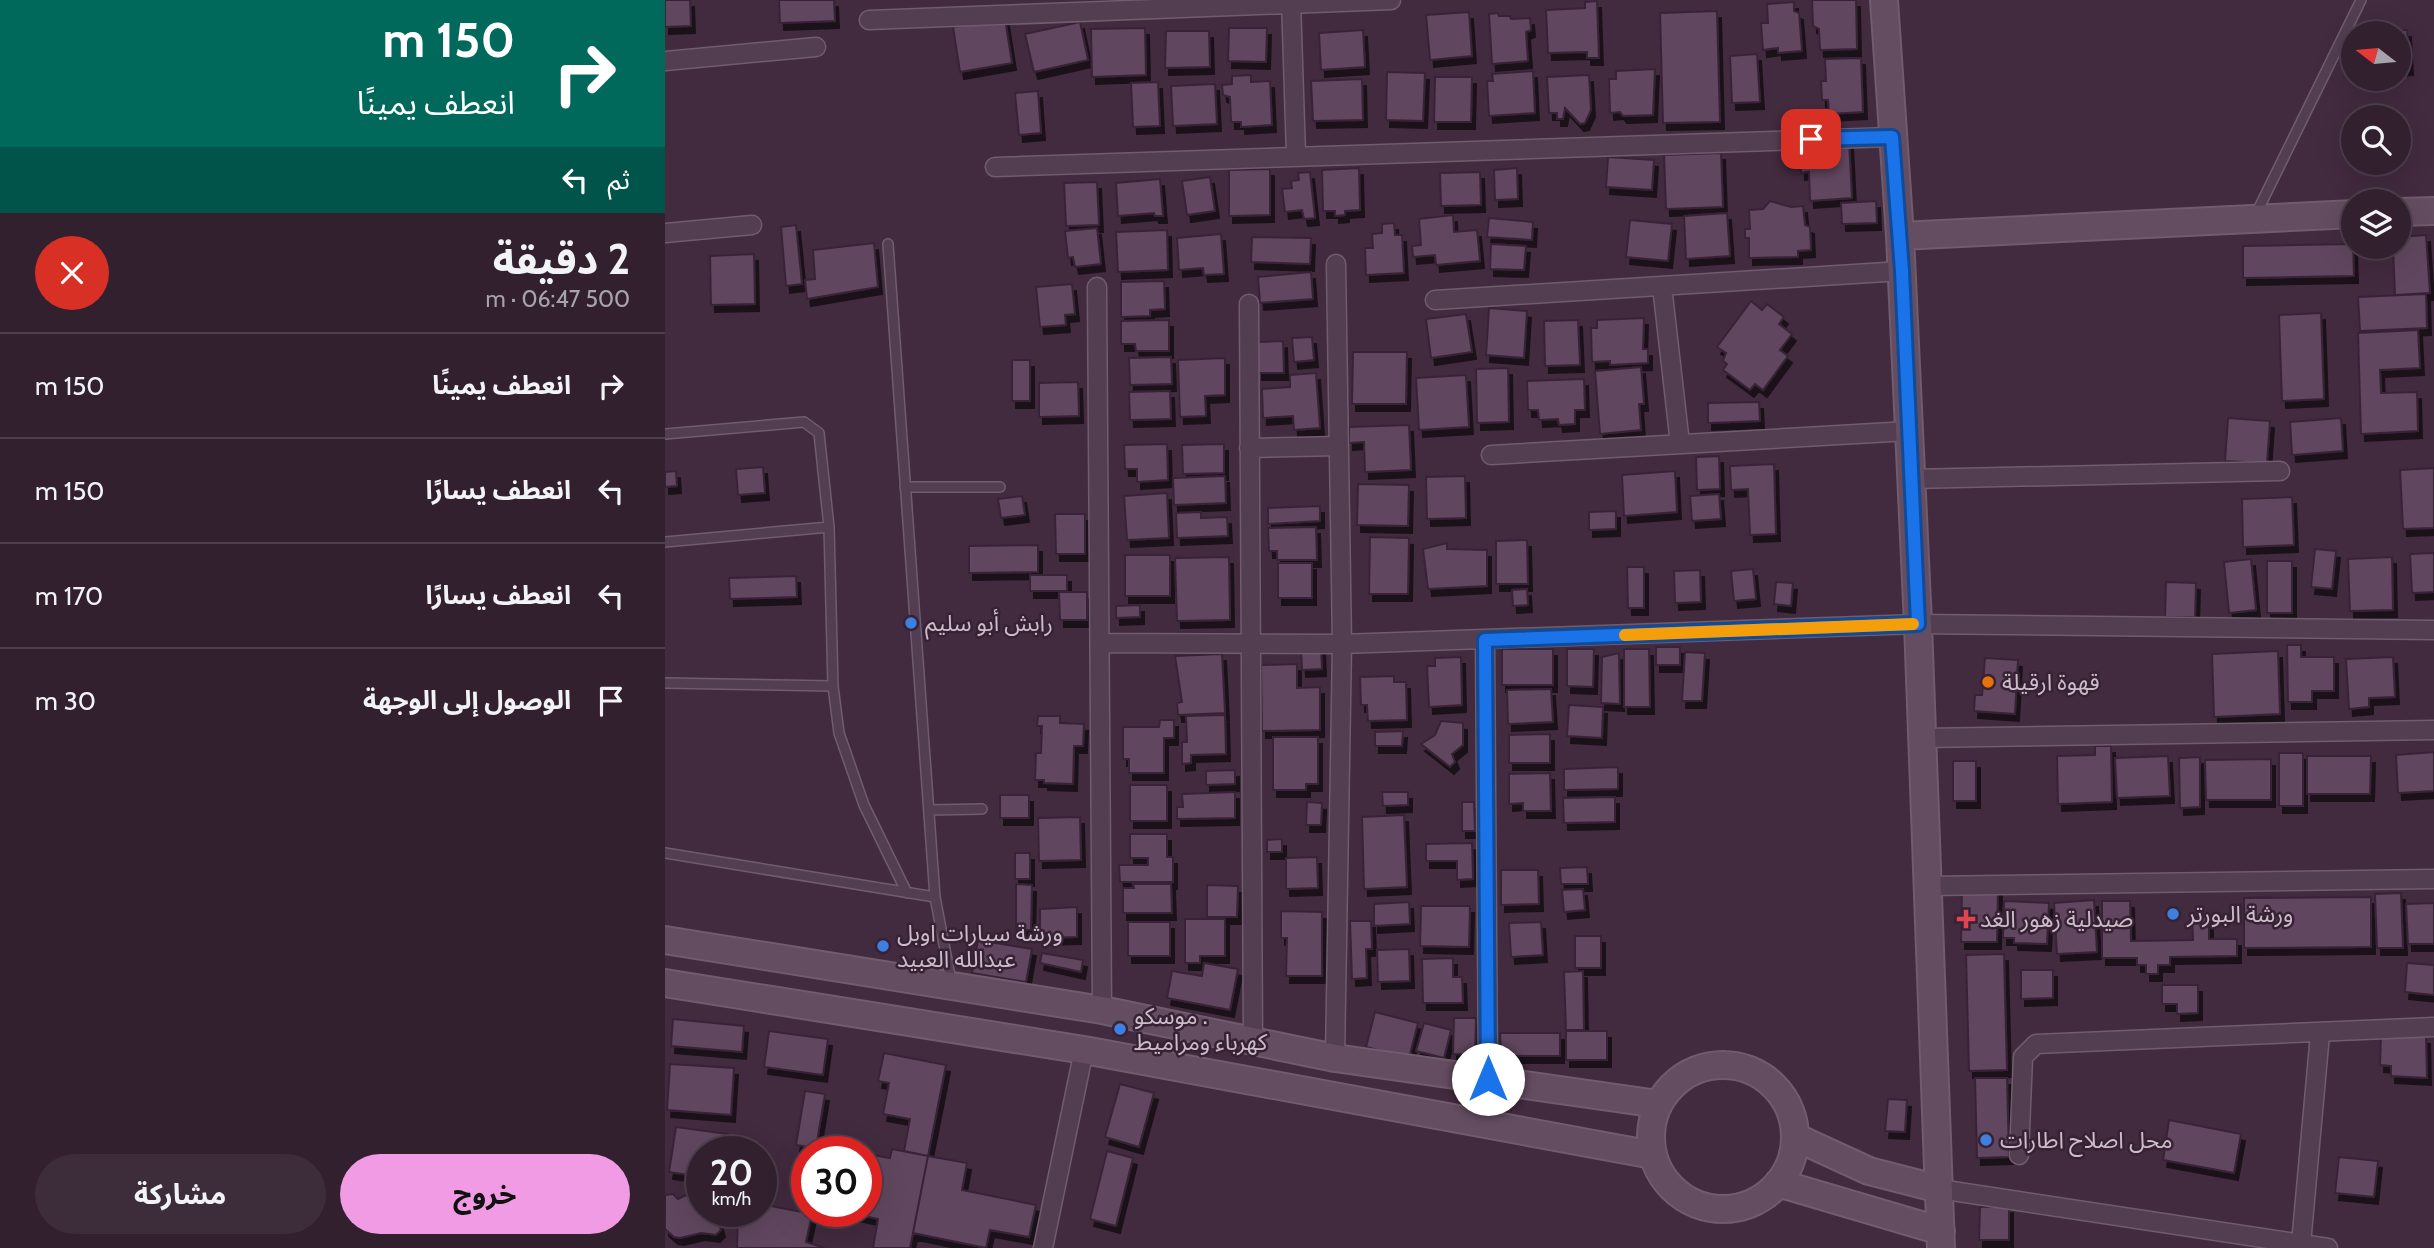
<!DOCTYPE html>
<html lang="ar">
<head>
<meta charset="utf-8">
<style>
	body { margin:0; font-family:Cabin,"Noto Sans Arabic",sans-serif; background:#3d2d3b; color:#f1f3f6; direction:rtl; height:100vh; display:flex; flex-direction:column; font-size:26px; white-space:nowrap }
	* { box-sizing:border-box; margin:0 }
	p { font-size:23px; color:#a8a3aa }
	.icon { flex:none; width:38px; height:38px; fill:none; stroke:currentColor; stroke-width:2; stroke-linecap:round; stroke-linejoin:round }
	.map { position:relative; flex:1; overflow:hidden; direction:ltr }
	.drawer { display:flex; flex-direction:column; background:#32202f; width:665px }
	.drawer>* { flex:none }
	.guide { background:#00695c; color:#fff; overflow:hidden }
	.needle { width:46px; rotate:286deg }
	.fabs { position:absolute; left:1676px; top:21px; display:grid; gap:14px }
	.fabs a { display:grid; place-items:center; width:70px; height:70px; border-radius:50%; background:#32202f; box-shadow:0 7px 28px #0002,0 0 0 2px #4d3e4b; font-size:35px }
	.speed { position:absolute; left:21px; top:1136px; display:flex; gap:14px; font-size:35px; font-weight:700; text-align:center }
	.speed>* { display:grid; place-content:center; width:91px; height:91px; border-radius:50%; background:#32202f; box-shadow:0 7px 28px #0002,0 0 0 2px #4d3e4b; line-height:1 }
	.speed small { font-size:18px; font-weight:400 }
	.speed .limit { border:10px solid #d22; background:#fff; color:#111 }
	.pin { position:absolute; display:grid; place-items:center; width:60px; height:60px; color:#fff; margin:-30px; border-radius:14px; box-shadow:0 4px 10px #0006 }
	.me { position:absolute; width:77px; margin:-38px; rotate:0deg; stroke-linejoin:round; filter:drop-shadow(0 0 5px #0008) }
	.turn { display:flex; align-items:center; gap:24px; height:147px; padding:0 35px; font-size:32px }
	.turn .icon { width:91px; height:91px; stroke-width:2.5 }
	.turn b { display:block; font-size:49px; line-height:60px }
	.then { display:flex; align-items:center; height:66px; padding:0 35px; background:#0003; gap:14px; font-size:26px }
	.round { display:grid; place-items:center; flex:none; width:74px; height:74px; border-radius:37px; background:#3d2d3b }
	.overview { display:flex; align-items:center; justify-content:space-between; height:119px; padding:0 35px }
	h1 { font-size:42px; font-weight:700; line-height:52px }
	.action { display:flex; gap:14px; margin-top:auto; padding:14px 35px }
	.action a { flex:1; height:80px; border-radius:42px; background:#f19be4; color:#111; font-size:28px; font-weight:700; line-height:80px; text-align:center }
	.action a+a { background:#3d2d3b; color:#f1f3f6 }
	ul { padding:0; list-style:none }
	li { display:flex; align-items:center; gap:21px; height:105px; padding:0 35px; border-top:2px solid #4d3e4b }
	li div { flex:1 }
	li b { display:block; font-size:26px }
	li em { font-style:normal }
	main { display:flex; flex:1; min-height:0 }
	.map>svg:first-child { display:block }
	.building { fill:#61465f; stroke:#392437; stroke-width:2; filter:url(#shadow) }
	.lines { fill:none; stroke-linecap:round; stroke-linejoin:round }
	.lane-casing { stroke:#6f5c6d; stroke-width:12 }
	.street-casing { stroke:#6f5c6d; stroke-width:21 }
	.secondary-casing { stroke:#6f5c6d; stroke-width:30 }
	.lane { stroke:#523e50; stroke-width:9 }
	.street { stroke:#523e50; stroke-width:18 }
	.secondary { stroke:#644c61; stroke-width:26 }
	.route-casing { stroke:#114b97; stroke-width:18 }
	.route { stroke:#1a73e8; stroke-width:12 }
	.slow { stroke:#f59e0b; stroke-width:12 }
	.shop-dot { fill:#3f7fe0; stroke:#372235; stroke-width:2.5 }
	.food-dot { fill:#e8710a; stroke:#372235; stroke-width:2.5 }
	.health-dot { fill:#e0444e; stroke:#372235; stroke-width:2.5 }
	.labels { text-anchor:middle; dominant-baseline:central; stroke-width:5; stroke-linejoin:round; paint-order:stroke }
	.poi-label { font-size:23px; fill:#ccbbc9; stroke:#372235; text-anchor:start }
</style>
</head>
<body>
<main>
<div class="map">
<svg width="1769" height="1248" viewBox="0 0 1769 1248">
	<defs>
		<filter id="shadow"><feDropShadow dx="4" dy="7" stdDeviation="0" flood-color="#0009"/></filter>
	</defs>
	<rect width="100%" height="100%" fill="#422a3f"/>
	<!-- building -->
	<path class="building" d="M0 0H25L26 26 0 27Z
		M114 0H169L170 21 115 23Z
		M1147 0H1191L1192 49 1155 50 1154 29 1148 26Z
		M932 1 934 58H922V52L883 53 881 10 920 8V2Z
		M1129 2V11L1134 13 1137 51 1113 53V48L1098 50 1096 23H1103L1102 4Z
		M1052 11 1055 122 998 123 995 13Z
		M804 12 807 56 765 60 761 15Z
		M833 13 834 16H845L846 19 865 18 866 30 861 32 863 61 827 64 824 14Z
		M340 19 347 63 295 72 288 27Z
		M415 22 423 60 369 72 360 34Z
		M480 28 481 75 427 77 426 29Z
		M564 28H602L601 62 563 61Z
		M698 30 700 67 656 70 654 33Z
		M1742 30 1744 68 1734 69V33L1728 31Z
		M501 31H544L545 67 500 68Z
		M1092 54 1095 102 1067 103 1065 56Z
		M1196 58 1198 112 1164 114 1163 100H1157L1156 81H1161L1160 59Z
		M990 69 988 115 958 116 955 112 945 113 944 79H951V71Z
		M868 71 870 113 824 116 822 81H828L827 74Z
		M722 72 760 73 758 121 721 120Z
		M586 75V82L605 81 607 125 576 127V122H566L565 97 558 95 557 85 567 84V76Z
		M924 75 926 110 920 123 915 124 900 108 898 119H892V113H884L882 77Z
		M770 77H807L806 122H769Z
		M697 79 698 120 648 121 646 81Z
		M493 82 495 126 468 127 466 83Z
		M550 84 552 124 508 126 506 86Z
		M373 91 376 133 354 135 350 93Z
		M1184 141 1187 198 1145 201 1144 172 1136 173 1135 149H1144L1143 143Z
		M1056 153 1058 207 1001 209 999 155Z
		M943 157 989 160 987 190 941 187Z
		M694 168 695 210 680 211V215L670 216V211H658L657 170Z
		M852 168 853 199 830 200 829 170Z
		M605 169V215L564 216V170Z
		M645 172 650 218 639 219 637 210 620 212 617 189 627 188 626 181 634 180 633 173Z
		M815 172 816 205 776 206 775 173Z
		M545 177 550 211 522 215 517 181Z
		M495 179 498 216H490L489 213 453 216 451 183Z
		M432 182 434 225 401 226 399 183Z
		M1105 201 1126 207 1138 206 1140 225 1145 227 1146 250 1133 251V257L1084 258V238H1080V229H1085L1084 210 1098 209Z
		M1211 201 1212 223 1177 224 1176 203Z
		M1062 213 1065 256 1021 259 1019 216Z
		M788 215 789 232 812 230 815 261 771 265 770 255 748 257 747 246 756 245 754 219Z
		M824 218 868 222 867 240 822 237Z
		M965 220 1007 224 1003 261 961 257Z
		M729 223 730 235H737L739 273 701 275 700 248H708L707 234 717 233V224Z
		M131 225 137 284 121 286 116 227Z
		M432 228 436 264 410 267 408 257 403 258 400 231Z
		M502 230 503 270 453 272 451 232Z
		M556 234 559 274 539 275 538 268 514 270 512 238Z
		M1761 235 1765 293 1730 295 1728 247H1734V237Z
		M587 237 646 238 645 264 586 262Z
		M209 243 213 287 142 299 140 280 150 279 148 250Z
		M826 244 861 246 859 270 825 269Z
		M1688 244 1689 276 1578 278V246Z
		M89 254 90 304 46 305 45 256Z
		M646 272 648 299 595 303 593 277Z
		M499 281 500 309 485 310V316L456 317V282Z
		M407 284 410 314 400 315 401 325 375 327 371 287Z
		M1761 294 1762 328 1695 331 1693 297Z
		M1086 301 1097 310 1102 304 1119 317 1114 324 1127 334 1115 350 1123 356 1098 390 1090 384 1085 390 1058 370 1062 364 1058 361 1061 353 1052 347Z
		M824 308 862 311 859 358 821 355Z
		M1656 313 1659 399 1617 401 1614 315Z
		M801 314 807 352 766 358 761 319Z
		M979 318 978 349H983V363L945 365V361L927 362 926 328H932V320Z
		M504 320V351H471L470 344H456V321Z
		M913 320 915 365 880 366 879 321Z
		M1753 330 1755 368 1715 370 1716 393 1752 392 1753 431 1696 434 1693 333Z
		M647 337 649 360 629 362 627 338Z
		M618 341 619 373H593V342Z
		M688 352H742L741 404H687Z
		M506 357 507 384 465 385 464 358Z
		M560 358V395L540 396 541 416 515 417 513 360Z
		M347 360H365V401H347Z
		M976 367 979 404H974L976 430 935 434 930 371Z
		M843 368 844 422 812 423 811 369Z
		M651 373 655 428 629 430 628 416 598 418 597 389 625 387V375Z
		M801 375 804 427 754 430 751 378Z
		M919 379 920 410H910V424L894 425 893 419 874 420 873 410H863L862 381Z
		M413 382 414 416 374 417V383Z
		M505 391 506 419 465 420 464 392Z
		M1094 402 1095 421 1043 423V403Z
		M1563 418 1605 421 1602 463 1560 461Z
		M1676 418 1678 451 1627 455 1625 422Z
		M744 425 746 470 700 472 699 442 684 443V427Z
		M502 444 503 480 472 482V469H460L459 445Z
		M559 444V473L518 474 517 445Z
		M1054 456 1055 489 1032 490 1031 457Z
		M1109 464 1111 534 1085 535 1083 489 1066 490 1065 466Z
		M98 467 100 493 73 495 71 469Z
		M1769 468V528L1738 529 1735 470Z
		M11 471 12 486 0 487V472Z
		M1010 471 1012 512 959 516 957 475Z
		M560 476 561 503 509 505 508 478Z
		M800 476 801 518 762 519 761 477Z
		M693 484 744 485 743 526 692 525Z
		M502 493 504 538 462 540 459 496Z
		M1054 494 1056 519 1027 521 1025 496Z
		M357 496 360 515 336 518 333 499Z
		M1627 497 1629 545 1578 547 1577 499Z
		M655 506V521L603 524V508Z
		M951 511V529L924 530V512Z
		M536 512V518L562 517 563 536 512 538 511 513Z
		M390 514H420V554H391Z
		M651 527 652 560H612V551H604L603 528Z
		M705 537 744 538 743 594H704Z
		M862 540 863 584H831V541Z
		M782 543V549L822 550V586L763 589 758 549Z
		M373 545V572L304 573V546Z
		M1650 549 1671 551 1667 589 1646 587Z
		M1769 553V592L1747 593 1745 554Z
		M460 555H505V596H460Z
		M564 557 565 620 512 621 510 558Z
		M1727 557 1728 610 1685 611 1683 559Z
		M1586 559 1591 610 1564 613 1559 562Z
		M1602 561H1627V613H1602Z
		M613 563H647V598H613Z
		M962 567H979V608H963Z
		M1088 569 1091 599 1069 601 1066 571Z
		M1035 570 1036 602 1010 603 1009 571Z
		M365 575H402V591H365Z
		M131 576 132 597 65 599 64 578Z
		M1111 582 1128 583 1126 606 1109 604Z
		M1501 582 1531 583 1530 617H1500Z
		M862 589 863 605 848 606 847 590Z
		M394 592H422V620H395Z
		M475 605V617L451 618V606Z
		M1622 645H1636V657H1669V691H1647V702H1623Z
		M656 647 657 669 637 670 636 648Z
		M991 647H1015V665H991Z
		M837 649H888V685H837Z
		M902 649H929L928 687 902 686Z
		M959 649H984L985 707H959Z
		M1613 651 1615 714 1549 717 1547 654Z
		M1020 652 1040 653 1037 701H1017Z
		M954 653 955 704 936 703 937 657Z
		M557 654 560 713 513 715 512 703 517 702 510 656Z
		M796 657 797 705 764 707 762 666H770V658Z
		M1728 657 1730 697 1704 698V707L1684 709 1681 659Z
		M1320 658 1353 660 1350 714 1309 711 1310 695H1317Z
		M632 664V688L655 687V730L597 731 596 665Z
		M729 676V682H741L742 720 703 721 702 705H696L695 677Z
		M886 689 888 722 843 724 842 690Z
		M904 705 938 707 937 738 902 736Z
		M560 715 561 754 526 755V763L517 764V742H522L521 716Z
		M373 716H395V723L419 724 418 746H409L408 784 379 783V780H370L371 753H376L377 726H372Z
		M495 720H509V738H499V773H464V759H458V727H494Z
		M776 721 798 723V745L787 754 790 762 785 767 756 744 770 735Z
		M738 731 737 746H710V732Z
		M885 734V763H844V735Z
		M608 737H653V784H641V790H608Z
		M1430 746H1446L1447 802 1393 804 1392 756 1430 755Z
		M1769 752V791L1733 793 1731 755Z
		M1614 753H1638V806H1614Z
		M1503 756 1505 796 1452 798 1450 758Z
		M1642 756H1706L1705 794H1642Z
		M1535 757V807L1515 808 1514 758Z
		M1606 759V800H1541L1540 760Z
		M1288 761H1311V801H1288Z
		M953 767V789L899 790V769Z
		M570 770V784L541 785V771Z
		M885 773 886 811H858V803L844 804V774Z
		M465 785H502V821H465Z
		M570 792V818L512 819V807H518L517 794Z
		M717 792H743V805L718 806Z
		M335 795H364V818H335Z
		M950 797V822L899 823 898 798Z
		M642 802 657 803 656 825H641Z
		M797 802H809L810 831H797Z
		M739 815 742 887 699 889 697 817Z
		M415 817 416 860 374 861 373 818Z
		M465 834H502V857H508V882H455L454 865H483V858H465Z
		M617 839V852H602V840Z
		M807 843 808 879 792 880V861H761V844Z
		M350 853H365V879H350Z
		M652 857 653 888 621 889V858Z
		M922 867 923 884H896L895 868Z
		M836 870H873L874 904 836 905Z
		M351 884 367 885 366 930H351Z
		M468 884H506L507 913H458V888H469Z
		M542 885 573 886 572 917H542Z
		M1297 887H1333L1332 942H1296Z
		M918 889 920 910 899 912 897 890Z
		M1736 893 1738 948H1712L1710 894Z
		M1706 897V947L1579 948V898Z
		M1429 900 1432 952 1392 954 1389 903Z
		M1339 901 1384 903 1382 944 1349 943V938H1338Z
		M1437 901H1465L1466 941 1528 940 1527 917H1544V939H1572V956L1505 957V965H1493V974H1481V965H1472V958H1437Z
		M744 902 745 924 709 926V904Z
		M1769 903V944H1743L1741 904Z
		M756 906H805L804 947 755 946Z
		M412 907V937L375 938V909Z
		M616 911 657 912V976H621L622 938H616Z
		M520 919H560V956H535V963H520Z
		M685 921H706L707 949H701L702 978 687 979Z
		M463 922H505V956H463Z
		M876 922 878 955 846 957 844 923Z
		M910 936H936V968H910Z
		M313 940 367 949 361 982 307 973Z
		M744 949 745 981 713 982 712 950Z
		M377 953 418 960 416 972 375 963Z
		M1339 954 1342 1070 1304 1071 1301 955Z
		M788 958V977H797L798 1003H758L757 959Z
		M539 963 573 969 565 1010 502 998 507 971 537 976Z
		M1742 963 1769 965V995L1740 992Z
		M1356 970H1388V998L1356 999Z
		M918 971 919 1030H901L899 972Z
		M1497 985H1533V1013L1512 1014V1004H1497Z
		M710 1012 753 1023 744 1058 701 1047Z
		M789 1018H811L810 1055 788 1054Z
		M8 1019 79 1026 77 1052 6 1046Z
		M759 1023 786 1030 779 1058 751 1051Z
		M104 1031 163 1039 158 1075 99 1067Z
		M901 1031H942V1060H901Z
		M835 1033H895V1056H836Z
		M1716 1034 1761 1037 1762 1078 1726 1076V1066L1715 1065Z
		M219 1053 281 1065 263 1156 239 1151 245 1119 218 1114 224 1083 213 1081Z
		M5 1064 69 1068 66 1115 2 1110Z
		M1310 1078H1342L1344 1157 1312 1158Z
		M455 1084 489 1093 474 1147 440 1137Z
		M140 1091 160 1094 151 1148 131 1145Z
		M1223 1099 1242 1100 1240 1132 1220 1131Z
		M1504 1120 1576 1134 1569 1173 1498 1160Z
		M11 1127 63 1134 61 1152H37V1177L4 1172Z
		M227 1149 263 1156 245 1248H208L213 1219 190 1214 191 1211H201L202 1154 225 1158Z
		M442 1151 468 1158 451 1226 425 1219Z
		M263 1156 302 1163 297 1190 371 1205 364 1237 325 1230 321 1248 248 1233Z
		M1674 1157 1713 1161 1709 1197 1670 1193Z
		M8 1194 13 1199 21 1195 26 1197 28 1204 37 1205V1211H56L58 1214 53 1220 56 1230 51 1235 36 1233 15 1238 9 1237 0 1229V1195Z
		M96 1204 147 1214 141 1242 160 1248H72L73 1211H96Z
		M1344 1206V1240H1314L1315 1207Z"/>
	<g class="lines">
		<!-- lane casing -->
		<g class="lane-casing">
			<path id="lane" d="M1591 214 1696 0
				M223 244 270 897 286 981
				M0 434 139 422 154 433 164 527 168 686 174 733 199 805 242 893
				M240 487H335
				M0 542 164 527
				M0 683 168 686
				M264 810 317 809
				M0 853 270 897"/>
		</g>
		<!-- street casing -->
		<g class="street-casing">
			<path id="street" d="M626 0 631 155
				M204 20 726 0
				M0 61 151 47
				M330 167 1227 137
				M0 233 87 225
				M997 286 1015 444
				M432 287 437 1010
				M770 300 1237 271
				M584 304 588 1043
				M584 448 674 446
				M826 455 1244 431
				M1247 479 1615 471
				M820 640 823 1079
				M437 643 677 644 1253 624 1769 630
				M1258 738 1769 730
				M1264 886 1769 879
				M670 1058 677 644 671 264
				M1354 1155 1358 1057 1371 1044 1769 1027
				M1274 1189 1663 1248
				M1636 1244 1655 1034
				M378 1248 419 1050"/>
		</g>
		<!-- secondary casing -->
		<g class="secondary-casing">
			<path id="secondary" d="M1219 0 1235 236 1253 624 1276 1248
				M1734 212 1769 211
				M1235 236 1689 214
				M0 940 437 1010 670 1058 993 1104
				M0 983 419 1050 988 1155
				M986 1137a72 72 0 1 1 144 0a72 72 0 1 1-144 0Z
				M1130 1137 1204 1171 1274 1189
				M1113 1183 1276 1231"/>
		</g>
		<!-- lane -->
		<use href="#lane" class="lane"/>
		<!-- street -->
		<use href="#street" class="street"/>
		<!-- secondary -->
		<use href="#secondary" class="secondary"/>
	</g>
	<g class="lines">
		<!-- route casing -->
		<g class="route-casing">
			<path id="route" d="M823 1079 820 640 1253 624 1237 271 1227 137 1146 139"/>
		</g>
		<!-- route -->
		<use href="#route" class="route"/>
		<!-- slow -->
		<path class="slow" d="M960 635 1248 624"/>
	</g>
	<!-- markers -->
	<g class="shop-dot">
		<circle cx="246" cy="623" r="7"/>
		<circle cx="1508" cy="914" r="7"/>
		<circle cx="218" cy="946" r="7"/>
		<circle cx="455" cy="1029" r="7"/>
		<circle cx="1321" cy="1140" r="7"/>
	</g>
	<circle class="food-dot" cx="1323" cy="682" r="7"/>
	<path class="health-dot" d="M1297.5 908.5h7v7h7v7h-7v7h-7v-7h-7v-7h7z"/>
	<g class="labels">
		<!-- poi labels -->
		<g class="poi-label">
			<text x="260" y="623">رابش أبو سليم</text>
			<text x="1337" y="682">قهوة ارقيلة</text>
			<text x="1522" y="914">ورشة البورتر</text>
			<text x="1315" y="919">صيدلية زهور الغد</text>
			<text x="232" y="933">ورشة سيارات اوبل<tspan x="232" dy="26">عبدالله العبيد</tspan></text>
			<text x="469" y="1016">موسكو .<tspan x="469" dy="26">كهرباء ومراميط</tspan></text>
			<text x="1335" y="1140">محل اصلاح اطارات</text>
		</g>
	</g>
</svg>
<div class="fabs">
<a><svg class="needle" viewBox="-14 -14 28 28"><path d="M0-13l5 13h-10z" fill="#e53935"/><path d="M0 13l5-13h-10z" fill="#a8a3aa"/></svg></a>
<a><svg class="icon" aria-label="search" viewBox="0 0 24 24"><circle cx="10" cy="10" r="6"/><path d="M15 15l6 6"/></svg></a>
<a><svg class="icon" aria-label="layers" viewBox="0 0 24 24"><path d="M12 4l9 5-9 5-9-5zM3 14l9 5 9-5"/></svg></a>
</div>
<div class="speed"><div>20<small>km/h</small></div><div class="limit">30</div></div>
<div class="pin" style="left:1146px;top:139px;background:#d93025"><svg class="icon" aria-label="arrive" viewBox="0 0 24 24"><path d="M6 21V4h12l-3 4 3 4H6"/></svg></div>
<svg class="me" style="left:823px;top:1079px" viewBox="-20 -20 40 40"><circle r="19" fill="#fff"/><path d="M0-13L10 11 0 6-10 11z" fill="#1a73e8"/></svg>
</div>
<section class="drawer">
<div class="guide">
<div class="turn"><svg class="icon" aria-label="right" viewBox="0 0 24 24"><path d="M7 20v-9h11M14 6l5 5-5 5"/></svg><div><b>150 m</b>انعطف يمينًا</div></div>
<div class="then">ثم<svg class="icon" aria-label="left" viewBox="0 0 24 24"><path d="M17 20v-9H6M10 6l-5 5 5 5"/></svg></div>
</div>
<div class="overview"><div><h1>2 دقيقة</h1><p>500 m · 06:47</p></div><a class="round" style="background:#d93025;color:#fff"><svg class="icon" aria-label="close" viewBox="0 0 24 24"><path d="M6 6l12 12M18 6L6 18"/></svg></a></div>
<ul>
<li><svg class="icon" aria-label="right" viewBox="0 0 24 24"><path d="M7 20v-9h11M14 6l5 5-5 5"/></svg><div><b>انعطف يمينًا</b></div><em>150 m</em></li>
<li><svg class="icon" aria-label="left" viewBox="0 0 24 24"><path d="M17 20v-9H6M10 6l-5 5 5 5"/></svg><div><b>انعطف يسارًا</b></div><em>150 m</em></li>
<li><svg class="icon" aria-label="left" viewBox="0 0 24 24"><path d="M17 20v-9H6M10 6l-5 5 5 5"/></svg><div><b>انعطف يسارًا</b></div><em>170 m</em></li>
<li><svg class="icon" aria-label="arrive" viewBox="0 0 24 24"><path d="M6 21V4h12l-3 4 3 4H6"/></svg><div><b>الوصول إلى الوجهة</b></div><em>30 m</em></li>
</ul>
<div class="action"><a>خروج</a><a>مشاركة</a></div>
</section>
</main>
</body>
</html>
